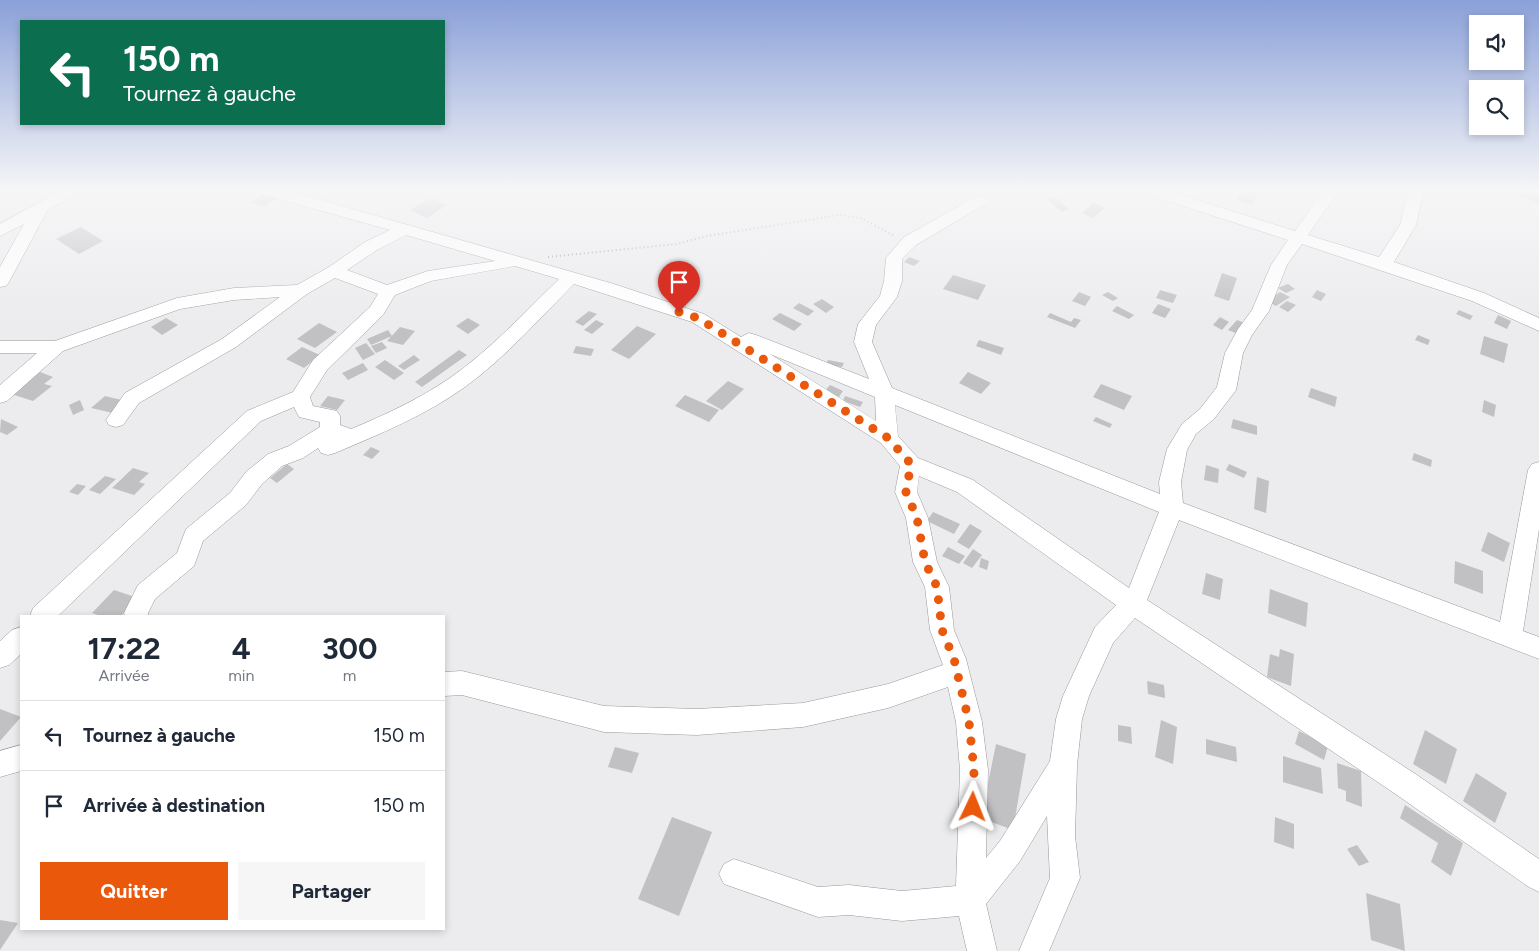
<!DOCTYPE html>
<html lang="fr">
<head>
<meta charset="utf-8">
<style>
	body { margin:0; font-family:Figtree,sans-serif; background:#f6f6f7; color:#1f2937; height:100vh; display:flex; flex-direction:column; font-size:19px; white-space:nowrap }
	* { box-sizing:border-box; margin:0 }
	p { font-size:16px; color:#747a83 }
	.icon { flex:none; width:28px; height:28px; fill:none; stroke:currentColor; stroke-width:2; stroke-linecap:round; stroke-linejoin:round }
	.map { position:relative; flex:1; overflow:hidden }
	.details { position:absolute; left:20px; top:615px; width:425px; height:315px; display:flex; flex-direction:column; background:#fff; border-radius:0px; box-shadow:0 2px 8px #0003 }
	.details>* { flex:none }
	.top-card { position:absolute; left:20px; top:20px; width:425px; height:105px; border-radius:0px; box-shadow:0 2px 8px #0003; background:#0b6e4f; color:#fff; overflow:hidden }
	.buttons { position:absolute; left:1469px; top:15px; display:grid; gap:10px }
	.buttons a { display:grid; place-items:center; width:55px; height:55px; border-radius:0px; background:#fff; box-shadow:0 2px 8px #0003; font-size:25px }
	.pin { position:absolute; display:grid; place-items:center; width:42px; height:42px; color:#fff; margin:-51px -21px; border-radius:50% 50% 50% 0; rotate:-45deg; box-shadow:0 0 5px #0007 }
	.pin .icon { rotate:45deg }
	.me { position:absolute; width:55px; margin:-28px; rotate:2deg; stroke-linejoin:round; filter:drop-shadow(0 0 4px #0008) }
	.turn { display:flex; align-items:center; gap:18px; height:105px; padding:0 20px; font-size:22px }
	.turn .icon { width:65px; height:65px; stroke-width:2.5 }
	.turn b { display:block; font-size:35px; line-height:42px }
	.eta { display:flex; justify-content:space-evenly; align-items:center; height:85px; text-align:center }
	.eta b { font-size:30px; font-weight:700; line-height:35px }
	.cta { display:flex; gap:10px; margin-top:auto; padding:10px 20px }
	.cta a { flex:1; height:58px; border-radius:0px; background:#ea580c; color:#fff; font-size:20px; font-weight:700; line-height:58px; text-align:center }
	.cta a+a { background:#f6f6f7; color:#1f2937 }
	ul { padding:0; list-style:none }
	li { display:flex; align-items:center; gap:15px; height:70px; padding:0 20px; border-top:1px solid #e0e1e3 }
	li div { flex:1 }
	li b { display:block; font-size:19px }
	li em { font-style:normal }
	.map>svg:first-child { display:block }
	.building { fill:#c1c0c3 }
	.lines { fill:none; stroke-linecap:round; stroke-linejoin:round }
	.minor-casing { stroke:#98979a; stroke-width:1 }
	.path { stroke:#a09fa2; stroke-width:2; stroke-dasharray:1 3; stroke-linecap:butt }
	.minor { fill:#fff; fill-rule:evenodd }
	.route { stroke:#ea580c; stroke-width:9; stroke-dasharray:0 16.2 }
</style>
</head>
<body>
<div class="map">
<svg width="1539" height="951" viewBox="0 0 1539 951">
	<rect width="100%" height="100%" fill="#ecebee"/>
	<!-- building -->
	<path class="building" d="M637 189H666L662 195Z
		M1243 189 1259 192 1252 205 1237 200Z
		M1496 189H1518L1539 196V203Z
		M263 194 277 197 265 207 251 203Z
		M1055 197 1069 209 1062 212 1047 199Z
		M430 198 447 205 427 218 410 210Z
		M1094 203 1105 208 1093 218 1082 213Z
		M81 227 103 241 79 254 56 239Z
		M909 257 920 261 914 266 904 262Z
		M1222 273 1237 278 1229 301 1214 296Z
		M953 275 986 285 978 300 943 289Z
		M1288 284 1295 289 1286 293 1278 288Z
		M1160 290 1177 295 1173 303 1156 298Z
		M1317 290 1326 294 1321 301 1312 297Z
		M1079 292 1091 297 1085 306 1072 301Z
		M1108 292 1118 298 1113 301 1102 295Z
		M1280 292 1290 297 1276 306 1267 301Z
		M822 299 834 307 826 313 813 304Z
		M1287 301 1296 305 1288 312 1279 307Z
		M799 303 814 311 808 316 793 308Z
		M1158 304 1171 309 1165 318 1152 313Z
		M1117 306 1134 315 1129 319 1112 311Z
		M1459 310 1473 316 1470 320 1456 314Z
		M589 311 597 314 583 326 575 322Z
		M780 313 802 324 794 331 772 319Z
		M1050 313 1071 322 1074 318 1081 320 1075 328 1047 317Z
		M1498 315 1511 321 1507 329 1494 323Z
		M1220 317 1229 322 1222 330 1213 325Z
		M166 318 178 325 162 335 151 327Z
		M468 318 480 325 468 334 456 326Z
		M596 320 604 324 592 334 584 330Z
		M1237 320 1247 324 1238 334 1228 330Z
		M319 323 337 332 315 348 297 339Z
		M637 326 656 334 629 359 611 350Z
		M400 327 415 331 403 345 387 341Z
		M388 330 392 336 371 345 367 339Z
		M1418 335 1430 340 1428 345 1415 340Z
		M1484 336 1508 344 1504 363 1480 354Z
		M979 340 1004 348 1001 355 976 346Z
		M382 342 387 348 376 353 371 346Z
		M366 343 375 354 363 360 355 348Z
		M576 346 594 349 591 356 573 353Z
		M302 347 320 355 304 368 286 359Z
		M459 350 467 355 422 387 415 382Z
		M414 355 420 360 404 370 398 366Z
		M385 360 404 373 394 380 375 367Z
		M828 360 844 363 842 367 826 365Z
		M363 363 368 370 348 380 342 373Z
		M40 372 53 377 44 384 52 386 33 401 11 394Z
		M968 372 991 383 981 394 959 383Z
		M728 381 744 389 722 410 706 401Z
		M1101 384 1132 396 1124 410 1093 397Z
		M830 385 843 391 839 397 825 391Z
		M1311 388 1337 397 1335 407 1308 397Z
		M685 395 719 410 709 422 675 406Z
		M105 396 126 401 113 413 91 408Z
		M328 396 345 400 337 410 320 406Z
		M845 396 863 402 860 407 843 401Z
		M80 400 84 410 73 415 69 405Z
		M1484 400 1496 405 1494 417 1482 412Z
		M1096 417 1112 424 1110 428 1093 421Z
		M1 419 18 427 7 435 0 432Z
		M1233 419 1257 426V435L1231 428Z
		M371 447 380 451 372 459 363 455Z
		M1414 453 1432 460 1431 467 1412 460Z
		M287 464 294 469 277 483 270 478Z
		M1229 464 1247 472 1244 478 1226 470Z
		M1206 465 1219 469 1218 483 1204 480Z
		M133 468 149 473 139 482 145 484 134 495 112 488Z
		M105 476 116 479 100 494 89 490Z
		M1257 477 1269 481 1266 513 1254 509Z
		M77 484 86 486 78 495 69 492Z
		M933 512 960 524 954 534 927 521Z
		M970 524 982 531 969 549 957 542Z
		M1488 532 1510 543 1504 562 1481 551Z
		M948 547 965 556 959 564 942 556Z
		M973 549 982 555 972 568 963 563Z
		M981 558 989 561 987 570 979 567Z
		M1455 561 1483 571V594L1454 583Z
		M1206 573 1223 579 1220 600 1202 594Z
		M1270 589 1308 603 1306 627 1268 613Z
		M114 590 138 598 121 616H101L92 613Z
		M1280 649 1294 654 1291 686 1267 677 1270 654 1279 657Z
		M1147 681 1164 685 1165 698 1148 694Z
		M0 709 21 717 0 741Z
		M1161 720 1177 727 1173 764 1155 757Z
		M1118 725 1131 727 1132 744 1118 741Z
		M1425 730 1457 749 1446 784 1413 764Z
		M1299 731 1328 746 1324 760 1295 744Z
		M1206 739 1236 747 1237 762 1206 754Z
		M996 744 1026 754 1013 830 981 818Z
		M615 747 639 753 632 773 608 767Z
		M1283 756 1321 768 1323 794 1283 782Z
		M1337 763 1361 771 1362 807 1346 801V791L1338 788Z
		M1476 773 1507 793 1495 823 1463 801Z
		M1405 805 1463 843 1451 876 1431 862 1438 843 1400 818Z
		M672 817 712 832 679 916 638 899Z
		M1275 817 1294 824V849L1274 842Z
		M1357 845 1369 862 1359 866 1347 849Z
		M1366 893 1400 904 1405 951 1371 940Z
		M0 920 18 923 0 950Z"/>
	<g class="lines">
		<!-- minor casing -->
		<g class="minor-casing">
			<path id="minor" d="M63 189H83L47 211 9 282 6 286 0 287V267L24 224 0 236V224Z
				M251 189H279L321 200 614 284 704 314 741 337 749 333 756 335 869 379 854 342 858 324 880 296 884 281 886 258 904 237 975 197H987L989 200 987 203 916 245 902 259V281L897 297 876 325 872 342 892 388 1160 494 1159 482 1167 449 1182 424 1200 409 1217 387 1225 353 1238 329 1252 310 1271 265 1288 240 1140 192 1137 189H1162L1295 231 1324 189H1340L1308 235 1379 257 1400 225 1408 189H1424L1416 225 1394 262 1484 293 1539 318V331L1472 301 1302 244 1287 265 1269 311 1252 335 1243 353 1236 390 1214 419 1196 434 1187 450 1181 482 1183 503 1500 622 1528 470 1532 464 1539 462V529L1523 631 1539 637V659L1179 520 1147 600 1414 773 1539 859V892L1529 887 1394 793 1135 618 1113 643 1089 696 1082 719 1077 765 1075 836 1080 878 1049 951H1019L1050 878 1047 816 1020 861 986 904 997 951H967L959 916 902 921 849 915 818 917 724 884 719 874 724 864 734 859 818 887 849 885 902 891 956 886 960 770 956 722 948 687 888 708 803 727 697 735 604 732 462 695 444 696V672L462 671 604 706 697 709 803 703 888 684 943 665 930 630 925 587 913 562 906 518 895 492 900 466 881 443 692 322 574 284C539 319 506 357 465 387 426 415 380 434 335 453L328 455 321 453 318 448 303 458 282 466 262 484 246 505 203 541 194 566 155 599 148 613 149 616H125L124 613 138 585 177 553 186 529 230 493 246 472 268 454 289 446 320 427V422L299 417 294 407 261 421 58 616H30L33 608 247 411 293 392 313 360 370 307 378 294 335 278 307 294 236 347 139 403 123 425 116 427 109 425 106 420 125 393 222 339 280 297 234 300 180 309 63 351 7 401 0 403V385L37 353H0V341H55L177 298 234 288 297 285 329 267 365 242 390 230 254 192ZM406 235 495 261 428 271 387 285 347 270 377 250ZM515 266 559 279C524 313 490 350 450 378 419 399 385 415 351 429L340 425V416L337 411 313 406 310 397 327 370 383 315 395 295 431 281ZM770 354 875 397 876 421ZM895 405 1159 512 1129 588 973 480 918 458 898 436ZM919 476 957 492 1116 605 1095 627 1063 696 1056 719 1050 761 1000 841 986 858 988 770 982 722 966 659 954 630 949 587 937 562 928 518 917 492Z
				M21 627V654L9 665 0 668V641L12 630Z
				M21 745V771L0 777V751Z"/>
		</g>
		<!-- path -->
		<path class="path" d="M548 257 677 244 707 236 839 215 861 218 894 236"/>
		<!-- minor -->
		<use href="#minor" class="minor"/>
	</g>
	<!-- sky -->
	<linearGradient id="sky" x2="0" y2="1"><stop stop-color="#8aa0d8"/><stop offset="0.59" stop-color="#f6f6f7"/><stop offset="1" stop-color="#f6f6f7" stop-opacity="0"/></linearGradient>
	<rect width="1539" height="322" fill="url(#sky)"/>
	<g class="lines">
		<!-- route -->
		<path class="route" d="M679 312 698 318 888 438 911 464 906 492 917 518 925 562 937 587 942 630 954 659 969 722 974 770 973 807"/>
	</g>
</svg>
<div class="buttons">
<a><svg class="icon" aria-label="sound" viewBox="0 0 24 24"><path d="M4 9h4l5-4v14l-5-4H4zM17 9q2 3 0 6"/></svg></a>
<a><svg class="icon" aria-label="search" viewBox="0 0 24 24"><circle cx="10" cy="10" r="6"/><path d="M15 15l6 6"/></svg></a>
</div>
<div class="pin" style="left:679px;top:312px;background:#d93025"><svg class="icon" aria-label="arrive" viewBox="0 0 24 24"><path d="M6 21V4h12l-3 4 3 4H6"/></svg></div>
<svg class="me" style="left:973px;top:807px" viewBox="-20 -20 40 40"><path d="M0-17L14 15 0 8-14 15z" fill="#ea580c" stroke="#fff" stroke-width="4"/></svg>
<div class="top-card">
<div class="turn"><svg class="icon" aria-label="left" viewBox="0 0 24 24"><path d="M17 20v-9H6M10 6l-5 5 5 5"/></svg><div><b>150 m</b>Tournez à gauche</div></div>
</div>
<section class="details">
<div class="eta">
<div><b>17:22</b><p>Arrivée</p></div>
<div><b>4</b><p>min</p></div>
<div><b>300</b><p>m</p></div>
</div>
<ul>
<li><svg class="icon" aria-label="left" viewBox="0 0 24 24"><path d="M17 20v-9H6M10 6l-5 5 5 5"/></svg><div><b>Tournez à gauche</b></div><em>150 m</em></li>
<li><svg class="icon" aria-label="arrive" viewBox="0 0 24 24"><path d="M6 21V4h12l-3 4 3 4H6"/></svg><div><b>Arrivée à destination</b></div><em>150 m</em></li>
</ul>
<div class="cta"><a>Quitter</a><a>Partager</a></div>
</section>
</div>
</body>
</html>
